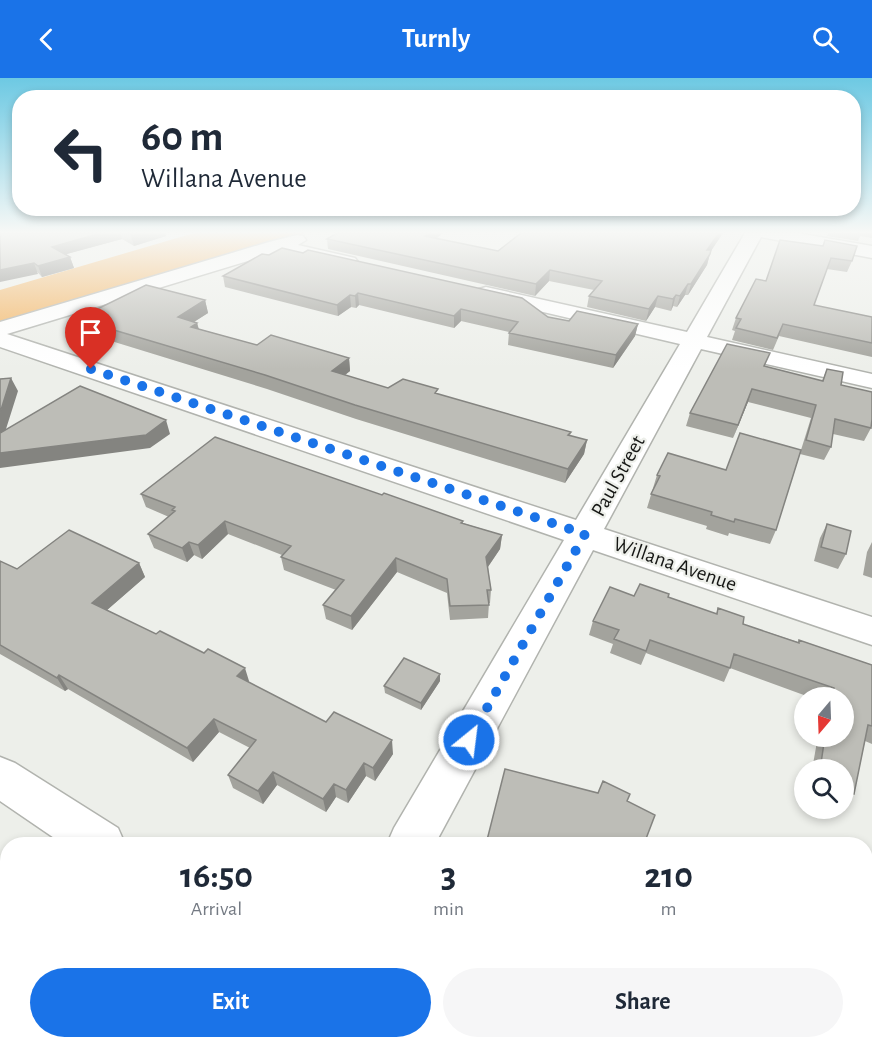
<!DOCTYPE html>
<html lang="en">
<head>
<meta charset="utf-8">
<style>
	body { margin:0; font-family:"Alegreya Sans",sans-serif; background:#f6f6f7; color:#1f2937; height:100vh; display:flex; flex-direction:column; font-size:22px; white-space:nowrap }
	* { box-sizing:border-box; margin:0 }
	p { font-size:20px; color:#747a83 }
	.icon { flex:none; width:33px; height:33px; fill:none; stroke:currentColor; stroke-width:2; stroke-linecap:round; stroke-linejoin:round }
	.map { position:relative; flex:1; overflow:hidden }
	.sheet { position:absolute; left:0px; top:759px; width:873px; height:212px; display:flex; flex-direction:column; background:#fff; border-radius:24px 24px 0 0; box-shadow:0 3px 9px #0003 }
	.sheet>* { flex:none }
	.banner { position:absolute; left:12px; top:12px; width:849px; height:126px; border-radius:24px; box-shadow:0 3px 9px #0003; background:#fff; color:#1f2937; overflow:hidden }
	.needle { width:39px; rotate:199deg }
	.buttons { position:absolute; left:794px; top:609px; display:grid; gap:12px }
	.buttons a { display:grid; place-items:center; width:60px; height:60px; border-radius:50%; background:#fff; box-shadow:0 3px 9px #0003; font-size:30px }
	.pin { position:absolute; display:grid; place-items:center; width:51px; height:51px; color:#fff; margin:-62px -26px; border-radius:50% 50% 50% 0; rotate:-45deg; box-shadow:0 0 6px #0007 }
	.pin .icon { rotate:45deg }
	.me { position:absolute; width:66px; margin:-33px; rotate:29deg; stroke-linejoin:round; filter:drop-shadow(0 0 4px #0008) }
	.turn { display:flex; align-items:center; gap:21px; height:126px; padding:0 30px; font-size:27px }
	.turn .icon { width:78px; height:78px; stroke-width:2.5 }
	.turn b { display:block; font-size:42px; line-height:51px }
	.eta { display:flex; justify-content:space-evenly; align-items:center; height:102px; text-align:center }
	.eta b { font-size:36px; font-weight:700; line-height:42px }
	.button { display:flex; gap:12px; margin-top:auto; padding:12px 30px }
	.button a { flex:1; height:69px; border-radius:36px; background:#1a73e8; color:#fff; font-size:24px; font-weight:700; line-height:69px; text-align:center }
	.button a+a { background:#f6f6f7; color:#1f2937 }
	header { display:flex; justify-content:space-between; align-items:center; height:78px; padding:0 30px; background:#1a73e8; color:#fff; font-size:27px; font-weight:700 }
	.map>svg:first-child { display:block }
	.green { fill:#f3b462 }
	.lines { fill:none; stroke-linecap:round; stroke-linejoin:round }
	.minor-casing { stroke:#b1b3ae; stroke-width:3 }
	.tertiary-casing { stroke:#b1b3ae; stroke-width:3 }
	.minor { fill:#fff; fill-rule:evenodd }
	.tertiary { fill:#fff; fill-rule:evenodd }
	.wall { fill:#a3a39d }
	.shaded-wall { fill:#848480 }
	.building { fill:#bdbdb7; stroke:#848480; stroke-width:1.5 }
	.route { stroke:#1a73e8; stroke-width:10; stroke-dasharray:0 18 }
	.labels { text-anchor:middle; dominant-baseline:central; stroke-width:4.5; stroke-linejoin:round; paint-order:stroke }
	.street-label { font-size:21px; fill:#161715; stroke:#edefea }
</style>
</head>
<body>
<header><svg class="icon" aria-label="back" viewBox="0 0 24 24"><path d="M15 5l-7 7 7 7"/></svg>Turnly<svg class="icon" aria-label="search" viewBox="0 0 24 24"><circle cx="10" cy="10" r="6"/><path d="M15 15l6 6"/></svg></header>
<div class="map">
<svg width="872" height="970" viewBox="0 0 872 970">
	<rect width="100%" height="100%" fill="#edefea"/>
	<!-- green -->
	<path class="green" d="M194 155H306L0 248V212Z"/>
	<g class="lines">
		<!-- minor casing -->
		<g class="minor-casing">
			<path id="minor" d="M745 155H797L872 168V180L761 159 707 259 872 296V310L701 271 604 451 872 539V567L593 472 435 766H387L394 750 564 462 0 269V244L269 164 297 157 303 158 306 162 298 167 355 180 358 184 355 188 348 190 277 174 7 256 576 442 680 266 479 219 476 215 479 211 486 209 687 254Z
				M248 963H351L349 970H245Z"/>
		</g>
		<!-- tertiary casing -->
		<g class="tertiary-casing">
			<path id="tertiary" d="M0 679 15 685 118 750 125 766H63L0 723Z
				M361 963H462L465 970H363Z"/>
		</g>
		<!-- minor -->
		<use href="#minor" class="minor"/>
		<!-- tertiary -->
		<use href="#tertiary" class="tertiary"/>
	</g>
	<!-- wall -->
	<path class="wall" d="M0 155H165L166 158 134 168 122 161 66 176 70 179 74 190 42 199Z
		M337 155H443L436 161 498 173 521 155H723L710 174 707 187 688 217H685L677 229 673 228 671 233 655 229 646 243 587 229 589 218 594 212 549 203 535 218 328 171 327 161Z
		M828 155H872V160L860 158 858 163 827 158Z
		M823 168 852 183 847 194 827 191 814 227 872 239V279L779 258 773 272 732 262 735 253 732 252 736 240 766 203Z
		M223 198 548 239 569 243 638 246 635 258 613 290 508 267 509 254 461 243 454 250 359 227 356 230 351 229 338 238 225 209Z
		M205 222 208 235 194 244 197 245 199 251 257 267 349 280 350 293 345 297 388 310 438 316 571 354 570 358 587 362 584 376 565 405 356 341 267 311 82 254 77 241Z
		M765 289 822 303 827 291 841 307 871 350 864 363 833 356 831 369 824 382 800 376 776 452 770 466 729 455 728 458 706 451 707 448 647 430 657 397 726 392 801 372 811 340 748 324 733 360 686 348 690 335Z
		M141 416 382 417 463 443V445L502 457 500 471 488 489 491 512 490 525H489L488 540 450 542 447 515 397 494 352 552 326 541 323 527 336 512 284 492 281 479 282 477 228 456 202 481 194 477 187 484 154 470 148 456 169 439 146 429Z
		M827 446 846 476 838 491 814 483 820 460Z
		M872 464V500L863 497 867 474Z
		M0 483 17 491 139 485 145 499 107 532 249 603 248 604 326 644 393 676 375 703 366 698 348 725 336 719 326 734 277 707 263 726 233 710 228 697 250 670 219 654 193 684 68 611 65 613 0 576Z
		M668 519 716 536 718 530 743 546 798 564 799 562 872 587V666L865 663 854 716 843 728V692H812L818 658H843V620H812L730 590 724 604 646 575 641 587 610 575 613 566 589 557 593 543Z
		M440 603 421 632 385 615 384 608Z
		M705 963H760L759 970H711L704 967Z
		M812 963 818 965V963H866L872 970H802Z"/>
	<!-- shaded-wall -->
	<path class="shaded-wall" d="M101 155H121L122 161 56 179 52 169Z
		M138 155H165L166 158 134 168 131 157Z
		M429 155H443L425 169V158Z
		M719 155H723L705 182 707 172Z
		M710 176 707 187 688 217 691 206Z
		M70 179 74 190 42 199 38 188Z
		M34 185 38 196 0 204V192Z
		M550 192 549 203 535 218 536 206Z
		M688 206 685 217 677 229 680 218Z
		M358 215 359 227 356 230 355 218Z
		M350 217 351 229 338 238 337 227Z
		M676 217 673 228 671 233 673 221Z
		M658 218 655 229 646 243 649 231Z
		M205 222 208 235 181 252 178 239Z
		M461 231V243L454 250V238Z
		M197 245 200 257 191 249Z
		M638 246 635 258 613 290 616 277Z
		M349 280 350 293 333 306 332 293Z
		M11 300 18 313 0 370V335Z
		M752 311 748 324 733 360 738 347Z
		M166 342 170 356 150 370 0 390V375Z
		M587 362 584 376 565 405 568 391Z
		M225 443 228 456 202 481 198 467Z
		M502 457 500 471 485 493 486 479Z
		M189 464 194 477 187 484 182 470Z
		M396 480 397 494 352 552 351 538Z
		M139 485 145 499 99 539 92 525Z
		M245 590 249 603 241 612 237 598Z
		M440 596V603L421 632V625Z
		M59 597 68 611 65 613 57 600Z
		M214 641 219 654 193 684 187 670Z
		M392 662 393 676 375 703 373 690Z
		M364 685 366 698 348 725 346 712Z
		M273 694 277 707 263 726 258 713Z
		M334 706 336 719 326 734 323 721Z
		M0 867 8 876V877L0 884Z"/>
	<!-- building -->
	<path class="building" d="M0 155H101L52 169 70 179 38 188 34 185 0 192Z
		M128 155H138L131 157Z
		M337 155H429L425 158 498 173 521 155H719L707 172H711L710 176 691 206H688L680 218 676 217 673 221 658 218 649 231 589 218 602 203 550 192 536 206 327 161Z
		M780 162 823 168 825 162 857 168 852 183 831 180 814 227 872 239V265L783 246 777 260 736 250 741 241 736 240 756 201 766 203Z
		M282 170 303 175 308 172 522 220 548 239 569 243 577 233 638 246 616 277 509 255 518 244 461 231 454 238 358 215 355 218 350 217 337 227 223 198 262 176 269 177Z
		M146 207 205 222 178 239 197 245 191 249 257 267 271 257 349 280 332 293 388 310 403 301 438 311 435 315 571 354 568 357 587 362 568 391 355 327 265 297 77 241Z
		M727 266 770 275 764 288 823 303 827 291 843 294 841 307 872 314V341L871 350 835 341 831 369 806 362 816 327 752 311 738 347 690 335Z
		M11 300 0 335V301Z
		M80 308 166 342 146 357 0 375V355Z
		M740 355 801 372 776 452 735 441 734 444 711 437 712 434 651 416 660 398 657 397 668 375 726 392Z
		M215 359 382 417 384 415 463 443 461 445 502 457 486 479 491 512H487L489 527 450 528 447 501 396 480 351 538 323 527 344 502 281 479 291 468 225 443 198 467 189 464 182 470 148 456 175 433 172 432 175 429 141 416Z
		M827 446 851 453 846 476 821 469Z
		M69 452 139 485 92 525 156 556 160 553 204 575 208 571 245 590 237 598 326 644 334 634 392 662 373 690 364 685 346 712 334 706 323 721 273 694 258 713 228 697 256 662 214 641 187 670 59 597 57 600 0 567V483L17 491Z
		M640 506 669 516 668 519 717 536 718 530 744 539 743 546 799 565V562L872 587V648L868 647 854 716 843 711V692H820L825 658H843V620H832L834 610 734 576 730 590 650 562 646 573 614 561 619 552 593 543 610 509 634 518Z
		M404 580 440 596 421 625 384 608Z
		M505 691 598 715 603 703 630 716 627 723 655 737 644 766H486Z
		M809 761 821 766H808Z
		M866 792 872 795V970H830L831 963H866Z
		M8 914V963H148L157 970H0V923Z
		M727 963H760L759 970H741Z
		M813 963H815L828 970H812Z"/>
	<!-- sky -->
	<linearGradient id="sky" x2="0" y2="1"><stop stop-color="#6dc9e3"/><stop offset="0.53" stop-color="#f7f8f6"/><stop offset="1" stop-color="#f7f8f6" stop-opacity="0"/></linearGradient>
	<rect width="872" height="291" fill="url(#sky)"/>
	<g class="lines">
		<!-- route -->
		<path class="route" d="M91 291 585 456 469 662"/>
	</g>
	<g class="labels">
		<!-- street labels -->
		<g class="street-label">
			<text transform="translate(618 398) rotate(-61)">Paul Street</text>
			<text transform="translate(675 486) rotate(19)">Willana Avenue</text>
		</g>
	</g>
</svg>
<div class="buttons">
<a><svg class="needle" viewBox="-14 -14 28 28"><path d="M0-13l5 13h-10z" fill="#e53935"/><path d="M0 13l5-13h-10z" fill="#747a83"/></svg></a>
<a><svg class="icon" aria-label="search" viewBox="0 0 24 24"><circle cx="10" cy="10" r="6"/><path d="M15 15l6 6"/></svg></a>
</div>
<div class="pin" style="left:91px;top:291px;background:#d93025"><svg class="icon" aria-label="arrive" viewBox="0 0 24 24"><path d="M6 21V4h12l-3 4 3 4H6"/></svg></div>
<svg class="me" style="left:469px;top:662px" viewBox="-20 -20 40 40"><circle r="17" fill="#1a73e8" stroke="#fff" stroke-width="3"/><path d="M0-11L8 9 0 5-8 9z" fill="#fff"/></svg>
<div class="banner">
<div class="turn"><svg class="icon" aria-label="left" viewBox="0 0 24 24"><path d="M17 20v-9H6M10 6l-5 5 5 5"/></svg><div><b>60 m</b>Willana Avenue</div></div>
</div>
<section class="sheet">
<div class="eta">
<div><b>16:50</b><p>Arrival</p></div>
<div><b>3</b><p>min</p></div>
<div><b>210</b><p>m</p></div>
</div>
<div class="button"><a>Exit</a><a>Share</a></div>
</section>
</div>
</body>
</html>
